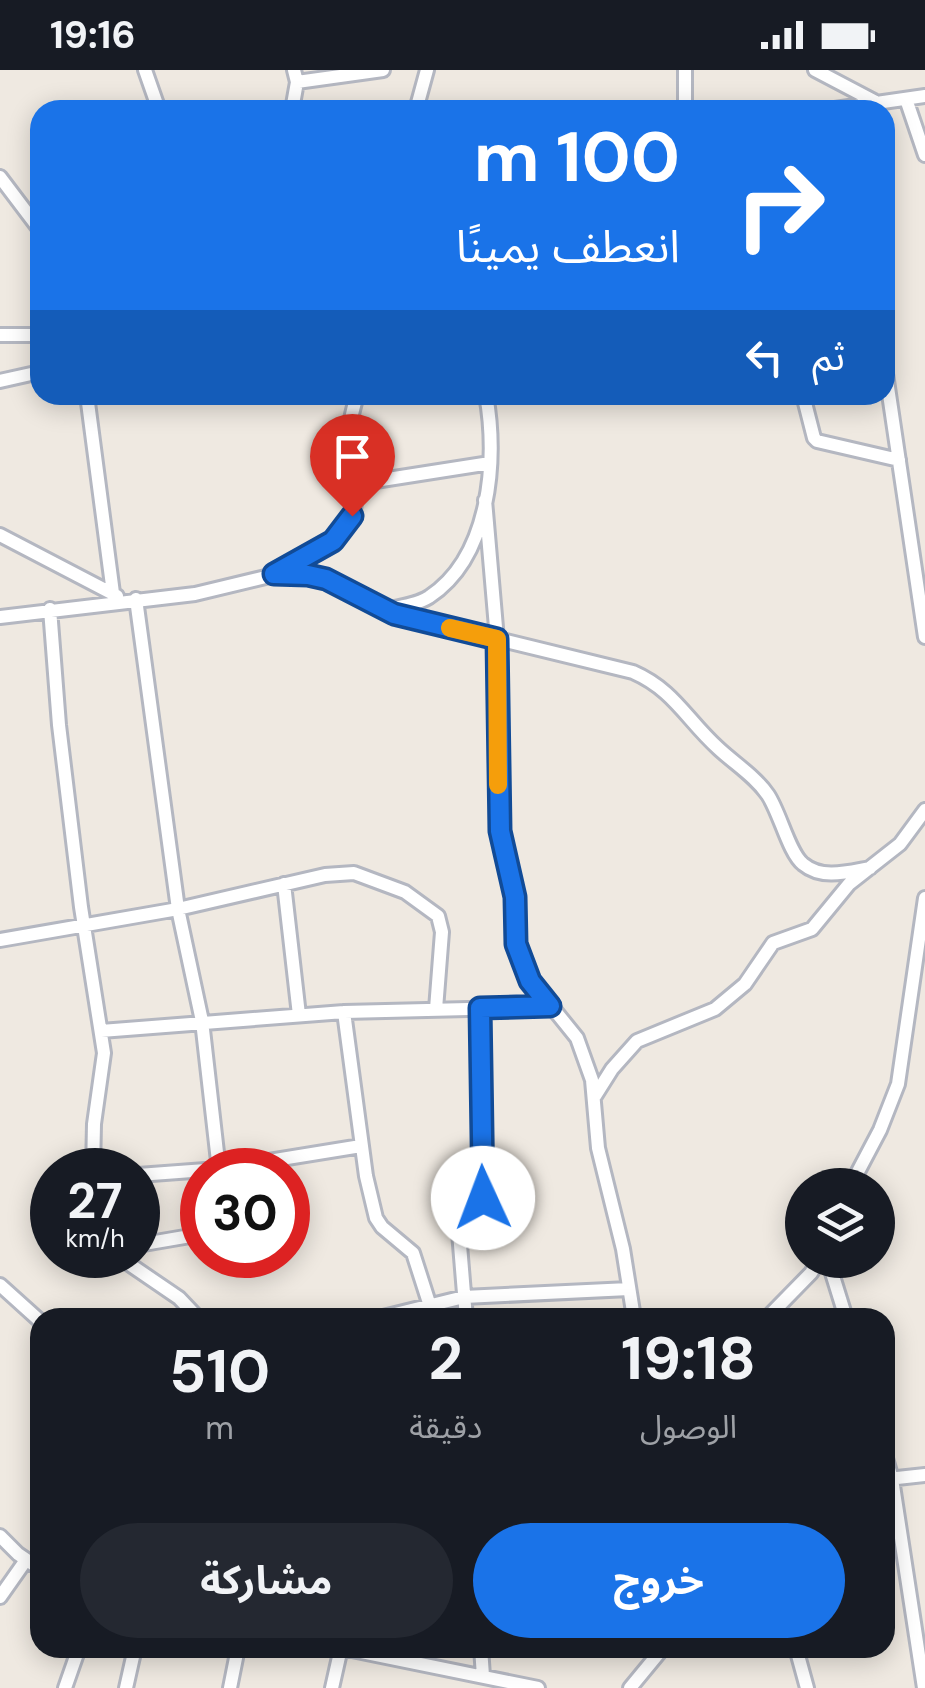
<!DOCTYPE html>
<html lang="ar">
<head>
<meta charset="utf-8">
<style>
	body { margin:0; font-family:"DM Sans","Noto Sans Arabic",sans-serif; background:#242831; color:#f1f3f6; direction:rtl; height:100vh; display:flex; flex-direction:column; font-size:38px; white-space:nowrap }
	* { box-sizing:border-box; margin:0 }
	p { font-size:32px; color:#9ea1a6 }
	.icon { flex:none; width:55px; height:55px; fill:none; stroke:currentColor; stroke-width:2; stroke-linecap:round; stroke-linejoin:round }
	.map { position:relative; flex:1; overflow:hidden; direction:ltr }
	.drawer { position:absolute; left:30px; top:1238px; width:865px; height:350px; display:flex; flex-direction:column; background:#171b24; border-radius:30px; box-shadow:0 5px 25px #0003; direction:rtl }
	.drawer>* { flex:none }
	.hud { position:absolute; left:30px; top:30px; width:865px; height:305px; border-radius:30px; box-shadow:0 5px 25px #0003; direction:rtl; background:#1a73e8; color:#fff; overflow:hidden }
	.fabs { position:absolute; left:785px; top:1098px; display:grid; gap:20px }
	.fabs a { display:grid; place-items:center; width:110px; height:110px; border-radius:50%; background:#171b24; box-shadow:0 5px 25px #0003; font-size:50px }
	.speed { position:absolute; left:30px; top:1078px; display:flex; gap:20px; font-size:50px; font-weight:700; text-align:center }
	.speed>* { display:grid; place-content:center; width:130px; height:130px; border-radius:50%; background:#171b24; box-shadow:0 5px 25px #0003; line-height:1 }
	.speed small { font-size:25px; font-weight:400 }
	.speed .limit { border:15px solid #d22; background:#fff; color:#111 }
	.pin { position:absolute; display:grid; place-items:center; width:85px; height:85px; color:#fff; margin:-102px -42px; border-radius:50% 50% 50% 0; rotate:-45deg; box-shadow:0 0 10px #0007 }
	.pin .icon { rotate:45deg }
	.me { position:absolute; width:110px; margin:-55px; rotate:358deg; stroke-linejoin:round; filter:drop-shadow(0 0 8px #0008) }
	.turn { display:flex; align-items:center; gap:35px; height:210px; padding:0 50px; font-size:45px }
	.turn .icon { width:130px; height:130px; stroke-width:2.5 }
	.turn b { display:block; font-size:70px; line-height:85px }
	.then { display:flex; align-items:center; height:95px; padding:0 50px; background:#0003; gap:20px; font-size:38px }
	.eta { display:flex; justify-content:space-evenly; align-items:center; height:170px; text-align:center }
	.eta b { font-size:60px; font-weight:700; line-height:70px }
	.action { display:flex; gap:20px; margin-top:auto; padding:20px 50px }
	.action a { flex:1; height:115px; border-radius:60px; background:#1a73e8; color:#fff; font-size:40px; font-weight:700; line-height:115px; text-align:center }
	.action a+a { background:#242831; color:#f1f3f6 }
	.status { display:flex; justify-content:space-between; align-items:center; height:70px; padding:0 50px; background:#171b24; direction:ltr }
	.status svg { height:28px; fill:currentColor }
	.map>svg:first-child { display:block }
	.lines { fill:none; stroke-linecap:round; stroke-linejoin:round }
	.minor-casing { stroke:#b4b7c1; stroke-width:18 }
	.minor { stroke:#fff; stroke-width:12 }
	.route-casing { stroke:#114b97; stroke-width:25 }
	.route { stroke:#1a73e8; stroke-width:18 }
	.slow { stroke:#f59e0b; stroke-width:18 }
</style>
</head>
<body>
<div class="status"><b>19:16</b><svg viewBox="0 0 49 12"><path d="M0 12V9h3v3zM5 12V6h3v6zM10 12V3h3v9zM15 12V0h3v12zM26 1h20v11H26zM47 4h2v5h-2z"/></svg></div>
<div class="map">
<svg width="925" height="1618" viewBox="0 0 925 1618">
	<rect width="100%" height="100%" fill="#efe9e1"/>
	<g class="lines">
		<!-- minor casing -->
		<g class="minor-casing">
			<path id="minor" d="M145 0 159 40
				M685 0V40
				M815 0 874 31
				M297 12 383 0
				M906 29 925 85
				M292 40 297 12 294 0
				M416 40 427 0
				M828 40 925 26
				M0 107 40 160
				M0 265H40
				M885 297 925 567
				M0 311 40 302
				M87 325 113 523
				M803 325 814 368 817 371 899 390
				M356 414 490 393
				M485 430 497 569 500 761 515 827 516 874 531 911 577 968 592 1010 598 1078 623 1179 634 1248
				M0 465 117 526
				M275 504C295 493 319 483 337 468 369 439 349 407 348 372 348 356 353 340 357 325
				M136 529 178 839 202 951 219 1100
				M50 539 59 655 81 837 104 983 94 1054 93 1100
				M384 540C399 537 416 535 429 527 490 487 498 390 486 325
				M0 547 195 524 274 505H308L339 514 395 544 633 602C674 620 686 649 718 678 735 694 755 706 768 725 780 743 789 783 803 794 822 810 848 802 870 798
				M284 814 299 945
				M0 870 178 839 325 805 354 803 405 822 438 846 442 862 436 939
				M344 942 366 1106 376 1148 382 1157 413 1183 430 1236
				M101 961 344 942 550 937
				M595 1026 612 999 637 971 715 939 745 914 773 873 812 859 849 814 900 774 925 740
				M138 1105 219 1099 361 1076
				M851 1115 880 1060 898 1014 925 828
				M138 1175 202 1164
				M116 1185 179 1228 198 1248
				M828 1190 846 1248
				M0 1215 40 1251
				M379 1248 464 1227 629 1219
				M466 1248 457 1138 483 1126 480 938
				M767 1248 811 1203 819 1190
				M885 1385 892 1409 924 1618
				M888 1409 925 1405
				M0 1466 18 1484 40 1499
				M0 1527 26 1490
				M342 1578 538 1618
				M481 1578 483 1606
				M796 1578 807 1618
				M65 1618 79 1578
				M126 1618 135 1578
				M230 1618 238 1578
				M332 1618 341 1578
				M630 1618 663 1578"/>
		</g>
		<!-- minor -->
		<use href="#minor" class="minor"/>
	</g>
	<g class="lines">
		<!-- route casing -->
		<g class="route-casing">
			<path id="route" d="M352 446 333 471 274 504 308 505 326 509 394 544 497 569 500 761 515 827 516 874 530 911 550 936 480 938 483 1128"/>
		</g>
		<!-- route -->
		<use href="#route" class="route"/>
		<!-- slow -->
		<path class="slow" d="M450 558 497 569 498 715"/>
	</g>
</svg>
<div class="fabs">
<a><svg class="icon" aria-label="layers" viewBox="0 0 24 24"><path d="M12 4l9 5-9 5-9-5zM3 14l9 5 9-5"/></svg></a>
</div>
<div class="speed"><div>27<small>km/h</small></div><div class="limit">30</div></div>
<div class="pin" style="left:352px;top:446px;background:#d93025"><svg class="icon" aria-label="arrive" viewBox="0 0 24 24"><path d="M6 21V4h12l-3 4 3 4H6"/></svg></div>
<svg class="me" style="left:483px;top:1128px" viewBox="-20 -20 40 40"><circle r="19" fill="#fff"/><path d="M0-13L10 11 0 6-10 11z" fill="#1a73e8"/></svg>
<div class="hud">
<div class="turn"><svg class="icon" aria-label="right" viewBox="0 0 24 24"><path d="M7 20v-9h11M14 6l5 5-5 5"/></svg><div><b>100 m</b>انعطف يمينًا</div></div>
<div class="then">ثم<svg class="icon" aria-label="left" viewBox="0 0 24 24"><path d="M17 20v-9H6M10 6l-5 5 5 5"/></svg></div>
</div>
<section class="drawer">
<div class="eta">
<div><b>19:18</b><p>الوصول</p></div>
<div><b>2</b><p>دقيقة</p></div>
<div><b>510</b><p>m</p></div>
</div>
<div class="action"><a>خروج</a><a>مشاركة</a></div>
</section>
</div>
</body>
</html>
